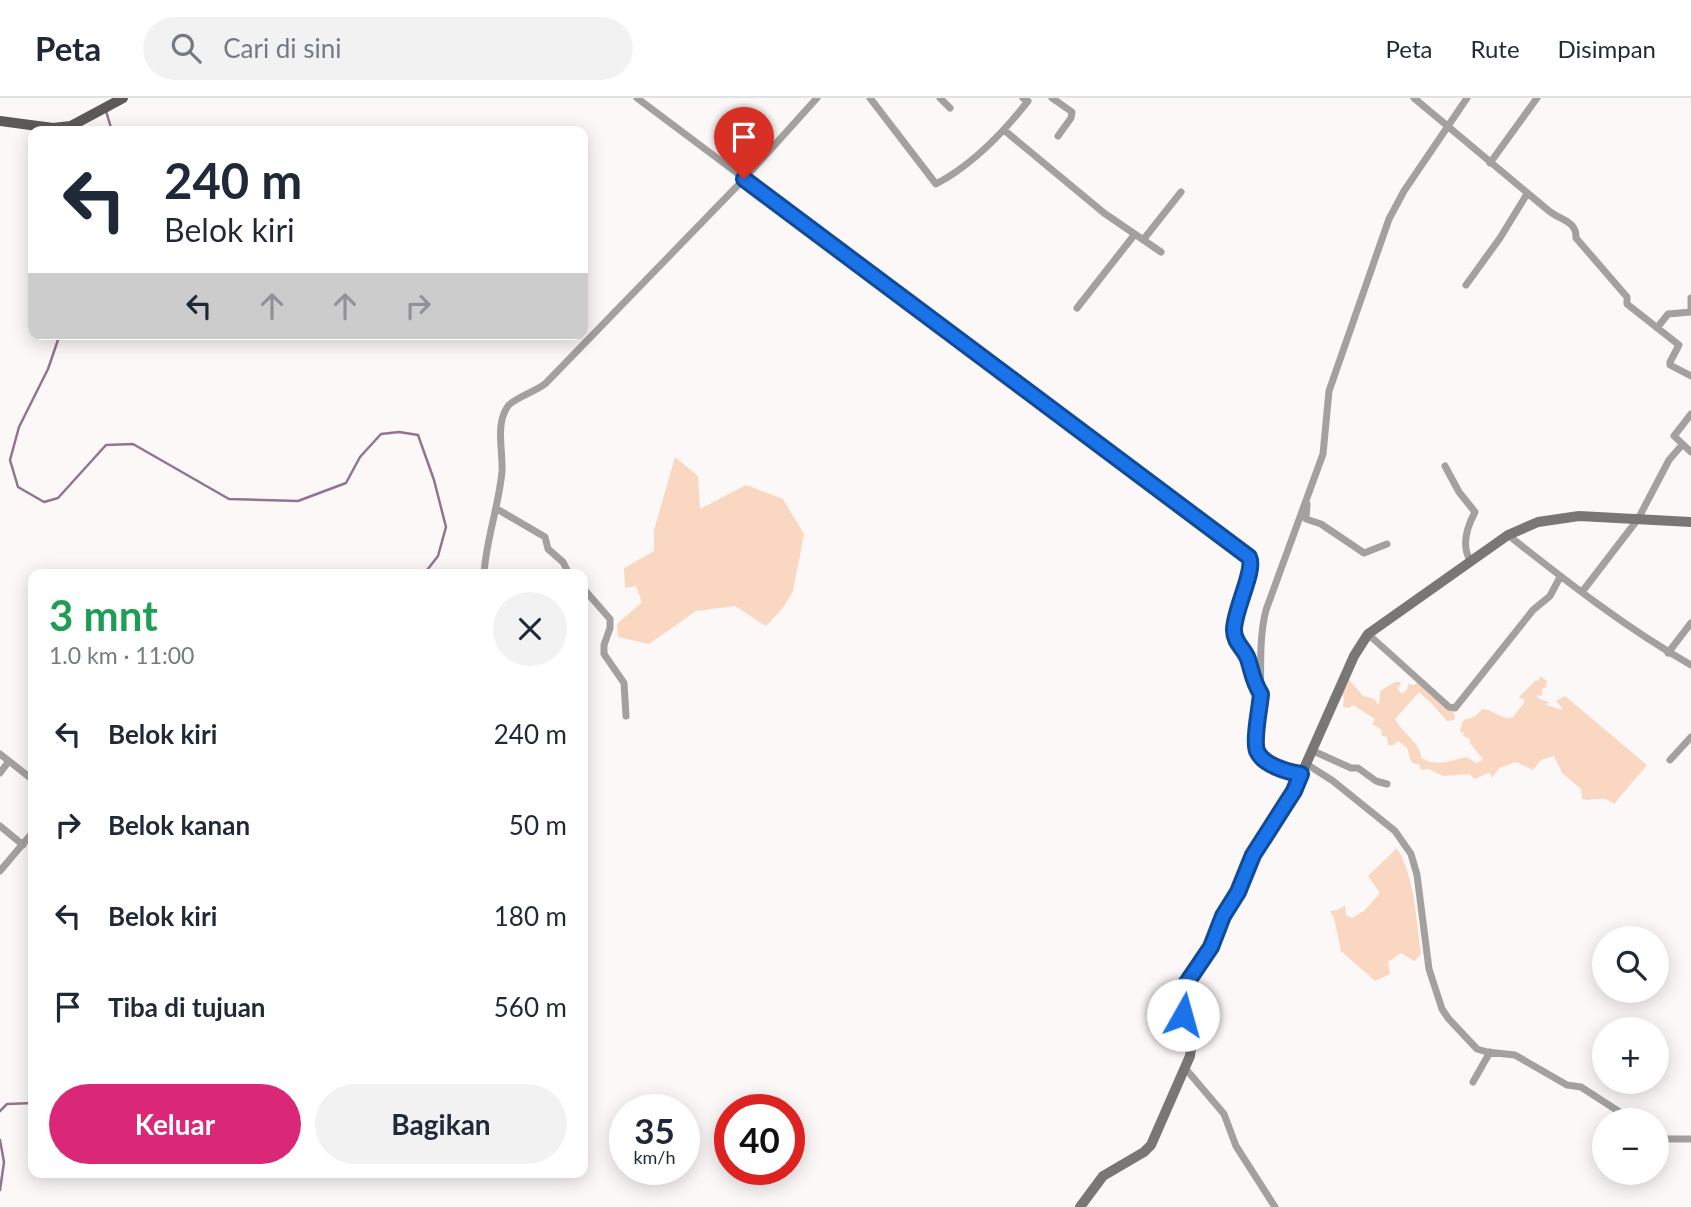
<!DOCTYPE html>
<html lang="id">
<head>
<meta charset="utf-8">
<style>
	body { margin:0; font-family:Lato,sans-serif; background:#f2f2f3; color:#1f2937; height:100vh; display:flex; flex-direction:column; font-size:26px; white-space:nowrap }
	* { box-sizing:border-box; margin:0 }
	p { font-size:23px; color:#747a83 }
	.icon { flex:none; width:38px; height:38px; fill:none; stroke:currentColor; stroke-width:2; stroke-linecap:round; stroke-linejoin:round }
	.map { position:relative; flex:1; overflow:hidden }
	.details { position:absolute; left:28px; top:471px; width:560px; height:609px; display:flex; flex-direction:column; background:#fff; border-radius:14px; box-shadow:0 4px 18px #0003 }
	.details>* { flex:none }
	.top-card { position:absolute; left:28px; top:28px; width:560px; height:214px; border-radius:14px; box-shadow:0 4px 18px #0003; background:#fff; color:#1f2937; overflow:hidden }
	.controls { position:absolute; left:1592px; top:828px; display:grid; gap:14px }
	.controls a { display:grid; place-items:center; width:77px; height:77px; border-radius:50%; background:#fff; box-shadow:0 4px 18px #0003; font-size:35px }
	.speed { position:absolute; left:609px; top:996px; display:flex; gap:14px; font-size:35px; font-weight:700; text-align:center }
	.speed>* { display:grid; place-content:center; width:91px; height:91px; border-radius:50%; background:#fff; box-shadow:0 4px 18px #0003; line-height:1 }
	.speed small { font-size:18px; font-weight:400 }
	.speed .limit { border:10px solid #d22; background:#fff; color:#111 }
	.pin { position:absolute; display:grid; place-items:center; width:60px; height:60px; color:#fff; margin:-72px -30px; border-radius:50% 50% 50% 0; rotate:-45deg; box-shadow:0 0 7px #0007 }
	.pin .icon { rotate:45deg }
	.me { position:absolute; width:77px; margin:-38px; rotate:7deg; stroke-linejoin:round; filter:drop-shadow(0 0 5px #0008) }
	.turn { display:flex; align-items:center; gap:24px; height:147px; padding:0 21px; font-size:32px }
	.turn .icon { width:91px; height:91px; stroke-width:2.5 }
	.turn b { display:block; font-size:49px; line-height:60px }
	.lanes { display:flex; align-items:center; height:66px; padding:0 21px; background:#0003; justify-content:center; gap:35px; direction:ltr }
	.lanes .off { opacity:.35 }
	.round { display:grid; place-items:center; flex:none; width:74px; height:74px; border-radius:37px; background:#f2f2f3 }
	.head { display:flex; align-items:center; justify-content:space-between; height:119px; padding:0 21px }
	h1 { font-size:42px; font-weight:700; line-height:52px; color:#1e9e55 }
	.button { display:flex; gap:14px; margin-top:auto; padding:14px 21px }
	.button a { flex:1; height:80px; border-radius:42px; background:#db2777; color:#fff; font-size:28px; font-weight:700; line-height:80px; text-align:center }
	.button a+a { background:#f2f2f3; color:#1f2937 }
	ul { padding:0; list-style:none }
	li { display:flex; align-items:center; gap:21px; height:91px; padding:0 21px }
	li div { flex:1 }
	li b { display:block; font-size:26px }
	li em { font-style:normal }
	header { display:flex; align-items:center; gap:42px; box-sizing:border-box; height:98px; padding:0 35px; background:#fff; border-bottom:2px solid #e0e1e3 }
	header strong { font-size:33px }
	nav { display:flex; gap:38px; margin-inline-start:auto; font-size:24px }
	.search { width:490px; height:63px; background:#f2f2f3; display:flex; align-items:center; gap:18px; box-sizing:border-box; padding:0 24px; border-radius:38px; color:#747a83; font-size:26px }
	.map>svg:first-child { display:block }
	.green { fill:#f9d7c1 }
	.lines { fill:none; stroke-linecap:round; stroke-linejoin:round }
	.stream { stroke:#93748f; stroke-width:2.5 }
	.street { stroke:#a3a1a0; stroke-width:7 }
	.secondary { stroke:#797776; stroke-width:10 }
	.primary { stroke:#5c5958; stroke-width:10 }
	.route-casing { stroke:#114b97; stroke-width:18 }
	.route { stroke:#1a73e8; stroke-width:12 }
</style>
</head>
<body>
<header>
<strong>Peta</strong>
<div class="search"><svg class="icon" aria-label="search" viewBox="0 0 24 24"><circle cx="10" cy="10" r="6"/><path d="M15 15l6 6"/></svg>Cari di sini</div>
<nav><a>Peta</a><a>Rute</a><a>Disimpan</a></nav>
</header>
<div class="map">
<svg width="1691" height="1109" viewBox="0 0 1691 1109">
	<rect width="100%" height="100%" fill="#fdf8f8"/>
	<!-- green -->
	<path class="green" d="M675 359 698 378 700 411 746 387 783 401 804 436 793 493 783 510 766 528 735 508 696 513 649 546 618 539 617 526 642 504 636 488 625 490 624 470 654 453V432Z
		M1346 578 1363 598 1374 601 1379 607 1380 593 1395 584H1401L1398 591 1402 596 1407 592 1408 586 1414 587 1418 584 1453 614 1455 617 1454 622 1447 623 1434 608 1419 594 1395 621C1401 634 1422 646 1421 660 1437 669 1449 663 1466 659L1477 665 1483 661 1470 645V641L1463 638 1464 635 1460 634C1464 615 1464 625 1475 618 1478 616 1480 613 1483 611 1494 612 1500 621 1512 620L1524 605V602L1519 599 1536 582 1539 583 1540 578 1547 583 1546 589 1542 591V598L1537 597V600L1549 604 1546 607 1562 612V610L1556 603 1565 598 1647 667 1614 706C1603 696 1593 704 1582 701L1581 691 1562 675 1554 658 1541 662 1533 672 1516 664 1499 670 1492 680 1491 676 1488 675 1475 681 1469 676 1443 678 1429 671 1421 672 1419 666C1408 667 1410 657 1407 650L1398 643 1394 647H1388L1387 639 1382 638 1381 631 1372 626 1375 621 1353 607 1349 610 1343 609 1344 600 1340 593Z
		M1397 750C1415 780 1416 821 1421 856L1414 863 1401 855 1388 864 1390 876 1375 883 1341 853 1334 820 1330 813 1338 812 1345 807 1346 817 1352 820 1364 813 1380 795 1368 778Z"/>
	<g class="lines">
		<!-- stream -->
		<path class="stream" d="M106 13 112 33
			M60 236 48 271 19 329 10 362 18 389 44 404 58 400 106 347 133 346 229 401 298 403 346 385 360 359 381 336 399 334 418 337 434 382 446 429 438 458 424 476
			M0 1013 7 1006 33 1005
			M0 1042 4 1064 0 1092"/>
		<!-- street -->
		<path class="street" d="M637 0 1249 459C1255 471 1234 511 1234 532 1234 545 1243 550 1248 561 1252 573 1253 584 1261 596
			M870 0 936 86C972 67 1003 35 1028 3L1023 0
			M940 0 950 10
			M1052 0 1072 14 1071 20 1058 38
			M1414 0 1549 113C1560 122 1577 123 1576 140L1627 199V206L1679 247 1670 264V267L1691 278
			M1004 32 1104 115 1161 154
			M1490 65 1537 0
			M1143 142 1181 94
			M1466 187 1500 140 1527 96
			M1077 210 1135 136
			M1657 230 1668 216 1691 214V200
			M1691 316 1674 338 1691 354
			M1445 368 1459 394 1475 414C1467 429 1461 447 1470 462
			M1307 406 1306 421 1321 426 1364 455 1387 446
			M497 411 545 439 548 451 563 464 569 476
			M1508 437C1566 483 1626 530 1691 567
			M484 476C486 441 499 408 502 373 503 352 495 326 508 308 513 301 536 293 545 286L744 81 817 0
			M583 490 610 521V530L604 547V556L624 585 626 618
			M1582 494 1638 421 1669 362 1682 347
			M1368 536 1449 609 1455 610 1533 512 1550 498 1560 479
			M1668 555 1691 525
			M1311 652 1351 670H1358L1376 683 1387 686
			M0 656 33 682
			M1670 662 1691 639
			M1305 665 1333 683 1395 733 1411 756 1417 777 1429 871 1442 911 1448 920 1477 951 1487 954 1515 957 1567 987 1581 989 1632 1022
			M0 675 9 663
			M1301 676C1287 674 1266 668 1258 654 1253 646 1258 631 1259 622 1263 585 1257 547 1266 512L1323 356 1329 293 1389 121 1404 93 1467 0
			M0 728 23 747
			M0 773 33 734
			M1185 970 1224 1016 1236 1048 1275 1109
			M1473 984 1490 954
			M1657 1041H1691"/>
		<!-- secondary -->
		<path class="secondary" d="M1080 1109 1103 1078 1144 1054 1151 1047 1190 958 1191 950 1182 907 1186 886 1211 849 1223 818 1238 794 1257 748 1294 693 1354 558 1368 536 1508 437 1538 424 1579 418 1691 424"/>
		<!-- primary -->
		<path class="primary" d="M0 23 53 30 71 28 123 0"/>
	</g>
	<g class="lines">
		<!-- route casing -->
		<g class="route-casing">
			<path id="route" d="M744 81 1249 459C1256 472 1234 511 1234 532 1234 545 1244 550 1248 561 1252 573 1253 584 1261 596 1260 609 1253 642 1257 653 1263 667 1287 674 1301 676L1294 693 1253 757 1238 794 1223 818 1211 849 1186 886 1182 900 1183 917"/>
		</g>
		<!-- route -->
		<use href="#route" class="route"/>
	</g>
</svg>
<div class="controls">
<a><svg class="icon" aria-label="search" viewBox="0 0 24 24"><circle cx="10" cy="10" r="6"/><path d="M15 15l6 6"/></svg></a>
<a>+</a>
<a>−</a>
</div>
<div class="speed"><div>35<small>km/h</small></div><div class="limit">40</div></div>
<div class="pin" style="left:744px;top:81px;background:#d93025"><svg class="icon" aria-label="arrive" viewBox="0 0 24 24"><path d="M6 21V4h12l-3 4 3 4H6"/></svg></div>
<svg class="me" style="left:1183px;top:917px" viewBox="-20 -20 40 40"><circle r="19" fill="#fff"/><path d="M0-13L10 11 0 6-10 11z" fill="#1a73e8"/></svg>
<div class="top-card">
<div class="turn"><svg class="icon" aria-label="left" viewBox="0 0 24 24"><path d="M17 20v-9H6M10 6l-5 5 5 5"/></svg><div><b>240 m</b>Belok kiri</div></div>
<div class="lanes"><svg class="icon" aria-label="left" viewBox="0 0 24 24"><path d="M17 20v-9H6M10 6l-5 5 5 5"/></svg><svg class="icon off" aria-label="ahead" viewBox="0 0 24 24"><path d="M12 20V5M6 11l6-6 6 6"/></svg><svg class="icon off" aria-label="ahead" viewBox="0 0 24 24"><path d="M12 20V5M6 11l6-6 6 6"/></svg><svg class="icon off" aria-label="right" viewBox="0 0 24 24"><path d="M7 20v-9h11M14 6l5 5-5 5"/></svg></div>
</div>
<section class="details">
<div class="head"><div><h1>3 mnt</h1><p>1.0 km · 11:00</p></div><a class="round"><svg class="icon" aria-label="close" viewBox="0 0 24 24"><path d="M6 6l12 12M18 6L6 18"/></svg></a></div>
<ul>
<li><svg class="icon" aria-label="left" viewBox="0 0 24 24"><path d="M17 20v-9H6M10 6l-5 5 5 5"/></svg><div><b>Belok kiri</b></div><em>240 m</em></li>
<li><svg class="icon" aria-label="right" viewBox="0 0 24 24"><path d="M7 20v-9h11M14 6l5 5-5 5"/></svg><div><b>Belok kanan</b></div><em>50 m</em></li>
<li><svg class="icon" aria-label="left" viewBox="0 0 24 24"><path d="M17 20v-9H6M10 6l-5 5 5 5"/></svg><div><b>Belok kiri</b></div><em>180 m</em></li>
<li><svg class="icon" aria-label="arrive" viewBox="0 0 24 24"><path d="M6 21V4h12l-3 4 3 4H6"/></svg><div><b>Tiba di tujuan</b></div><em>560 m</em></li>
</ul>
<div class="button"><a>Keluar</a><a>Bagikan</a></div>
</section>
</div>
</body>
</html>
